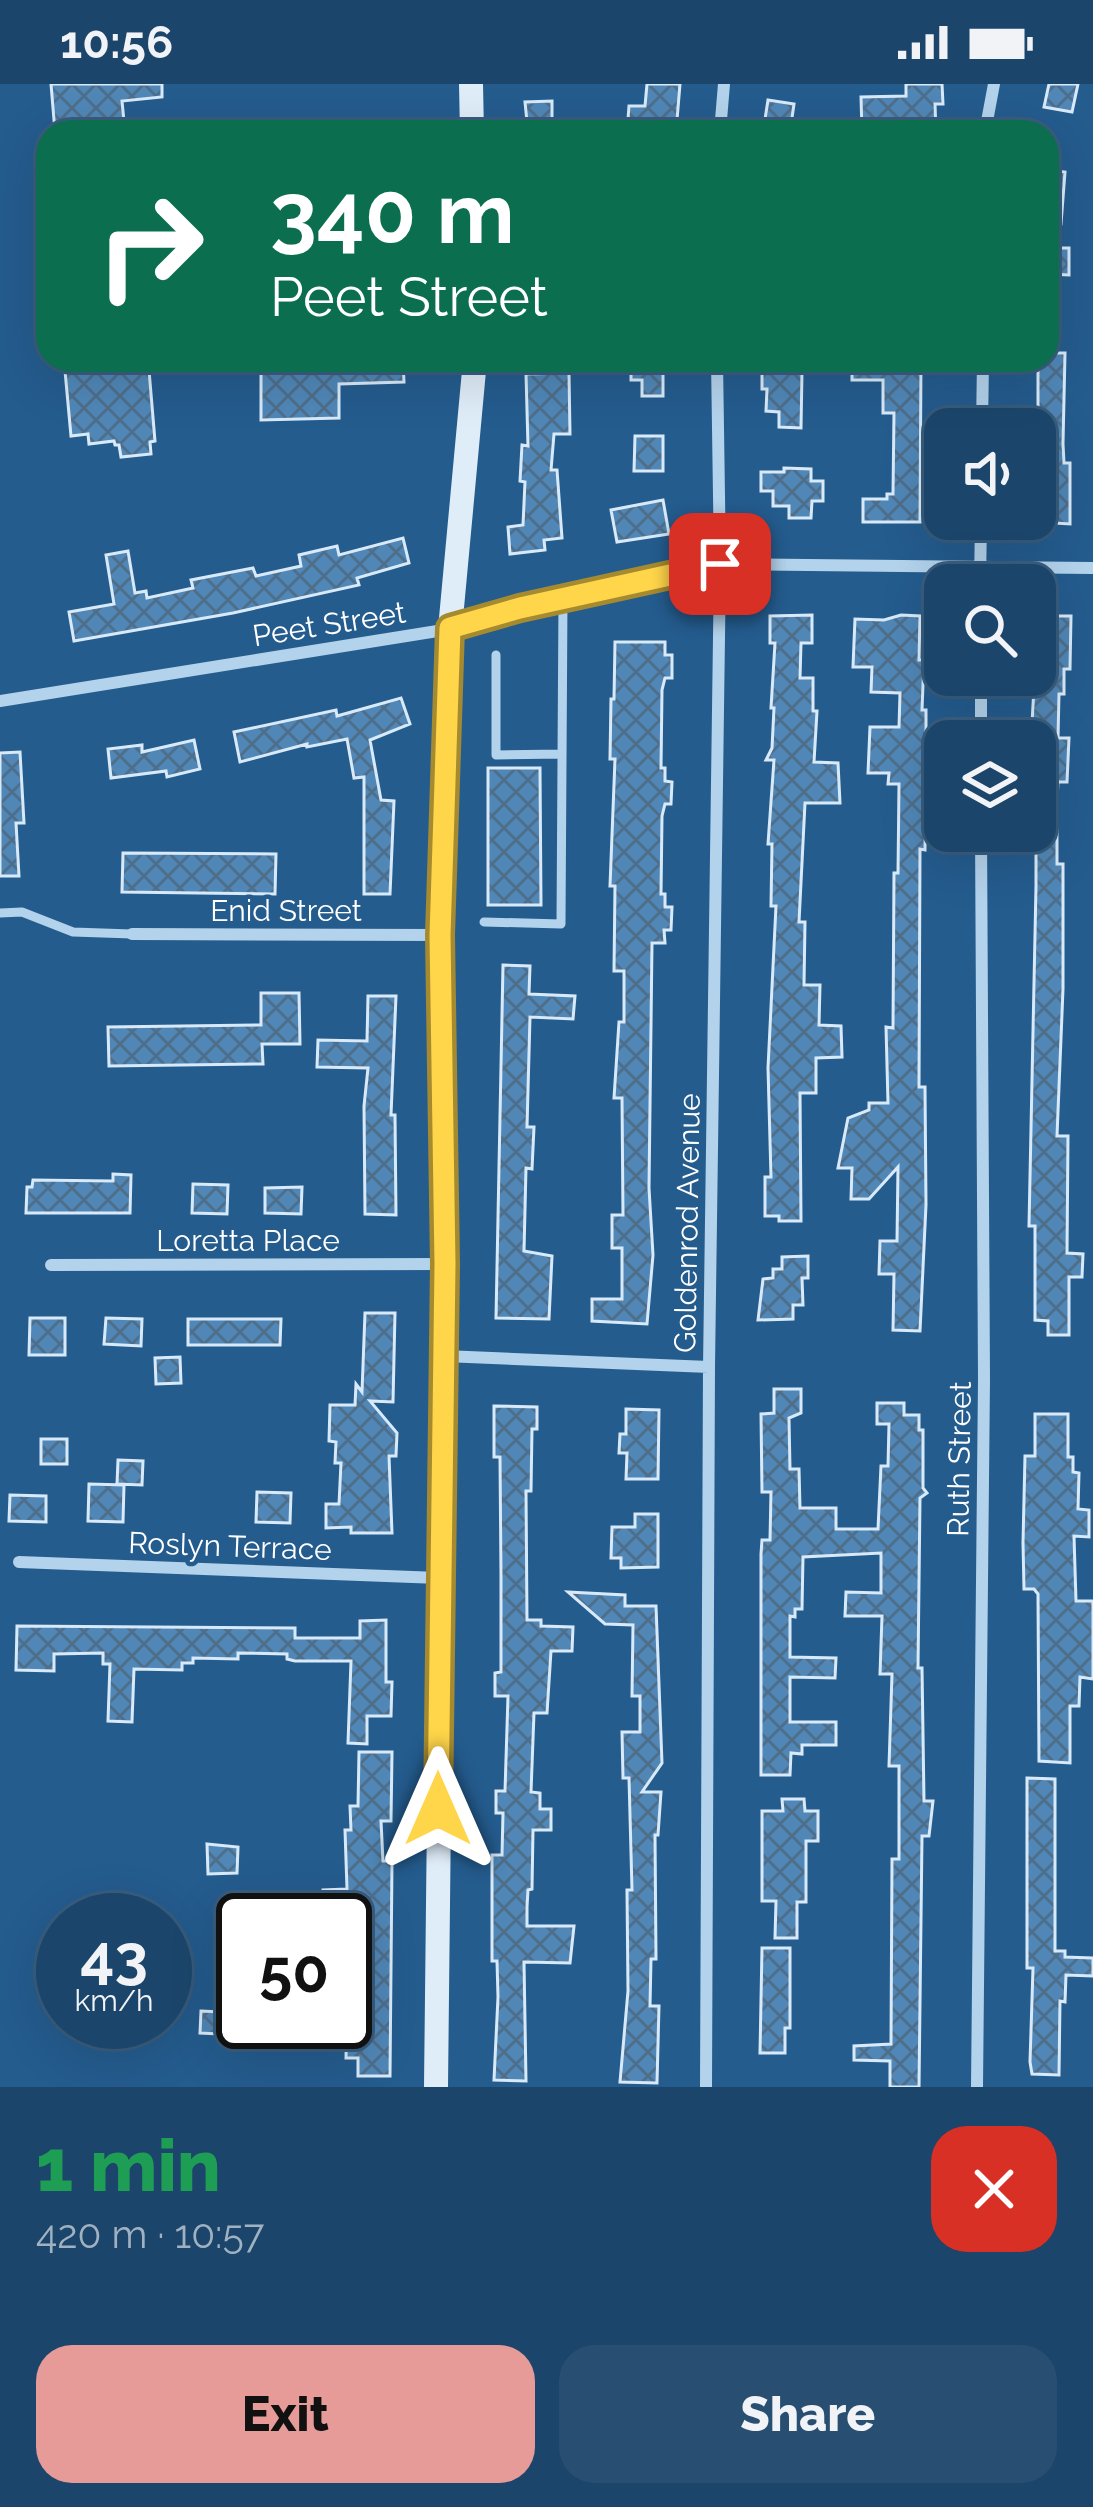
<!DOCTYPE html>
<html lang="en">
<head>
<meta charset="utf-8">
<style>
	body { margin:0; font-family:Raleway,sans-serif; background:#284f72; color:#f1f3f6; height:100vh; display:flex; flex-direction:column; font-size:45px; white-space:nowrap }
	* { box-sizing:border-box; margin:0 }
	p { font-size:39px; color:#a0b1c1 }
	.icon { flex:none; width:66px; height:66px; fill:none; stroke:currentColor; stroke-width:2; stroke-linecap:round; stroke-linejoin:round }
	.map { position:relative; height:2003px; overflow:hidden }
	.drawer { display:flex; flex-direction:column; background:#1b456a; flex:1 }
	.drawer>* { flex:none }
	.hud { position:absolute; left:36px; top:36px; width:1023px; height:252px; border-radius:36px; box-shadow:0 12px 48px #0002,0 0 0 3px #395d7e; background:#0b6e4f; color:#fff; overflow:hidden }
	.fabs { position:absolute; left:924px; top:324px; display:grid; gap:24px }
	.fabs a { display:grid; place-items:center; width:132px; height:132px; border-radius:24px; background:#1b456a; box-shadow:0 12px 48px #0002,0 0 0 3px #395d7e; font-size:60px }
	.speed { position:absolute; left:36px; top:1809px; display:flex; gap:24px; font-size:60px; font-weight:700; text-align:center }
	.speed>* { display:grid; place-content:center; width:156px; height:156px; border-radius:50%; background:#1b456a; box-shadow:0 12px 48px #0002,0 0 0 3px #395d7e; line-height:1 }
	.speed small { font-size:30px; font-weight:400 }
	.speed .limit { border:6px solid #111; border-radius:18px; background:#fff; color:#111 }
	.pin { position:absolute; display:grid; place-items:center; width:102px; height:102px; color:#fff; margin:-51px; border-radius:24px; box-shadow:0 6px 18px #0006 }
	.me { position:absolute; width:132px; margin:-66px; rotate:0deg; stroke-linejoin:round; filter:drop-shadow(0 0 9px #0008) }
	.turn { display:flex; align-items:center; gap:42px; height:252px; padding:0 36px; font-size:54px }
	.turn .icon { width:156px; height:156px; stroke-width:2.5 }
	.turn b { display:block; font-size:84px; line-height:102px }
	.round { display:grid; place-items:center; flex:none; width:126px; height:126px; border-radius:36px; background:#284f72 }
	.headline { display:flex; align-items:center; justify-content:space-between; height:204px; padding:0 36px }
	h1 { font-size:72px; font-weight:800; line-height:90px; color:#1e9e55 }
	.primary-button { display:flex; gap:24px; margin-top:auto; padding:24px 36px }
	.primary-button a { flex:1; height:138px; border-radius:36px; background:#e69b98; color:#111; font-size:48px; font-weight:800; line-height:138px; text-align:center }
	.primary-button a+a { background:#284f72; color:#f1f3f6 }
	.status { display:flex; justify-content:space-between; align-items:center; height:84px; padding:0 60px; background:#1b456a; direction:ltr }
	.status svg { height:33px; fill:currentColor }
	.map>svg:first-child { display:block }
	.building { fill:url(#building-cross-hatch); stroke:#d8eaf9; stroke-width:3 }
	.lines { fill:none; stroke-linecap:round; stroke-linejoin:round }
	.service { stroke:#b3d2eb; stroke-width:9 }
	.minor { stroke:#b3d2eb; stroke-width:12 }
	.secondary { stroke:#dfedf9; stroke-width:24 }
	.route-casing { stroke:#a68a30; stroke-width:30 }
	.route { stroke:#ffd54a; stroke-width:21 }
	.labels { text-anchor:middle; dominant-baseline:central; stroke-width:9; stroke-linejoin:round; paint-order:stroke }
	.street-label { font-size:30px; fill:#fff; stroke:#245c8e }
</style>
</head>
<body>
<div class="status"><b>10:56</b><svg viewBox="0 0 49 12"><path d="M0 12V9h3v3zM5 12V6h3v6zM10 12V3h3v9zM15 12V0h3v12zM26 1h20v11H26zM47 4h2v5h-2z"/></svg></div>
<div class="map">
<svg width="1093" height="2003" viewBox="0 0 1093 2003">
	<defs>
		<pattern id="building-cross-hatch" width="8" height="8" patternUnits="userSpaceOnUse" patternTransform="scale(3)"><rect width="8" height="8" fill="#5087b7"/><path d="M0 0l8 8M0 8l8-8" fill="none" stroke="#4e6f8c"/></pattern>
	</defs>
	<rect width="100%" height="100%" fill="#245c8e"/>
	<!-- building -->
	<path class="building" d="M51 0H162V13L122 17 125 48H55Z
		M647 0H680L676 48H627L629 22H645Z
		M906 0H942L943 20H935L936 48H862L861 13 906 12Z
		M1049 0H1078L1072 28 1044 23Z
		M768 16 794 20 790 48H763Z
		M552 17V48H528L525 18Z
		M1047 86 1065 88 1061 140H1047Z
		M1047 164H1069V191L1047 190Z
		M1047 269H1065L1063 360 1064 379H1070V440L1038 438V276H1047Z
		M64 276H134L135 287 149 286 155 357 150 358 151 370 121 373 119 361H115L114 357 89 360 88 350 71 352Z
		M313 276H403L404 298 339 300V334L261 336V289L313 288Z
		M631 276H663V312H642V296H631Z
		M921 276 920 438H863V415H887V410H893L894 329H883V296H852V278Z
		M762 287 802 288 801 344 779 343V328L766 327 767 305H762Z
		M569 289 570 350H554L551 386H557L562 454 544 456 545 466 510 470 508 443 523 441 525 398 520 397 522 361 528 362 526 290Z
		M635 352H663V387H634Z
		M784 384 811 385V397H823V417H812L811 434H789V422H773V407H761V388H784Z
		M663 416 669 450 617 458 611 426Z
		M403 454 409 479 357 494 359 501 233 529 74 557 69 528 114 520 106 471 128 467 135 509 146 507 147 514 193 504 191 496 253 484 256 492 301 482 299 471 337 462 339 471Z
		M812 531V559H801L800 594H813V627H817L814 678 838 679 840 719H805L799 838H805L804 901H820L819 941 841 942 842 973 816 974V1009H800L801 1137H779V1132H765V1093H771L768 984 776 822H771L772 760H768L774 676H766L772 664 774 624H771L775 559H770V532Z
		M901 531 920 532 919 576H924L922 626H926V695L925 766 920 765 919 1003H925L926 1121 920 1247 893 1246 894 1190H879L880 1157H897L898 1083 869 1115H851L852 1084H838L848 1034 869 1026V1019H888L886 943 893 944 894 789H898L899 700H888L889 689H868L870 643H899L900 609 871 608 872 583H853L855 535 884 536Z
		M1038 532H1071L1070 585H1064V610H1059L1058 654H1069L1067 698H1058L1057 716V780H1063V905L1057 1052H1068L1067 1169 1083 1170 1082 1193H1069V1251H1048V1237L1035 1236V1142H1029L1036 802V765H1031V747H1035V657H1031Z
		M615 558H665V571H672V594H665L662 606 661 684H665V697L672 698 671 720H665L662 732 661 810H665V823H672L671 846H664L665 859H652L649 1104 653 1171 647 1240 592 1237V1215H622V1164H612V1131H623L622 1014H614L619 938H624V887H614L615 802H610L615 675H610L611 615H614Z
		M401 614 410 640 370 656 381 716 394 717 390 810H364V693L354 694 347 655 307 663V660L240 678 234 648 336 626 337 632Z
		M194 656 200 685 167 693 166 687 111 694 108 665 142 661V668Z
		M20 668 24 739H16L19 792H0V669Z
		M488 684H540L541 821H488Z
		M123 769 276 770 275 810 122 808Z
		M503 881 530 882 529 910 575 912 573 935 530 933 527 1043H534L532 1085 526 1084 524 1167 552 1172 549 1235 496 1234Z
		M261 909H299L300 960H262L263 980 109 982 108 943 261 941Z
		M368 912H396L391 1031H395L396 1131 365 1130 364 1022 368 984 317 983 318 956 367 957Z
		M113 1090 131 1091 130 1129H26L27 1103H32L33 1096 113 1097Z
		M193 1100 228 1101 227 1130 192 1129Z
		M302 1103 301 1130 265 1129V1104Z
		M808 1172V1194H802L803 1221H793V1235L758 1236 763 1195 773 1194V1185H782V1173Z
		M365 1229H395L393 1318 370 1317 397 1349 396 1372H389L392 1449H351V1443L326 1444V1420H339L341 1379H335L336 1358 329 1357 330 1321H355L356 1300 362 1308Z
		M30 1234H65V1271H29Z
		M106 1234 142 1235 141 1262 104 1260Z
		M188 1235H281L280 1261H188Z
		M180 1273 181 1299 156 1300 155 1274Z
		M774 1305H801V1329L789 1334 790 1385H799L800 1424H836V1445H878L881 1382H888L889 1340H877V1319H904V1331H919V1346H923V1404L927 1409 920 1414 918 1584H922L924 1717H933L929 1752H922L919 2003H890V1977L854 1976V1962L891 1960 892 1775H899V1682H889L892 1590H880L882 1532H845L846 1508 881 1509V1469L803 1473 802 1525H795V1533L790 1532V1573L836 1574 835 1594 790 1593V1638H836V1661H802V1670L791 1669 790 1691H761V1470L762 1456H770L771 1408H762L761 1330 774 1329Z
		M494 1322 537 1323V1345H532L531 1407H526L527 1536H541V1542L573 1543 572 1567H551L547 1629H534L531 1708 540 1709V1725H551V1746H533L532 1805 528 1806 527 1823V1842H574L570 1879 524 1878 526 1997 494 1996 498 1913 497 1877H492V1771H502L503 1729H496V1707H505L508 1612H495V1589L501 1588V1491L500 1373H494Z
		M626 1325 659 1326 658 1395H626L627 1369H619L620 1350H626Z
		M1035 1330H1068V1373H1073V1388L1079 1389 1078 1425 1089 1426V1453L1074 1452 1076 1517H1093V1595L1080 1593 1079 1622H1070V1679L1039 1677 1038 1510 1034 1505H1024L1023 1459 1025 1372H1035Z
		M41 1355H67V1380H41Z
		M118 1376 143 1377 142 1401 117 1400Z
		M89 1400 124 1401 123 1438 88 1437Z
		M257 1408 291 1409 290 1439 256 1438Z
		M10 1411 46 1412V1438L9 1437Z
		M635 1430H658V1483L621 1484V1474H611L612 1443H635Z
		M568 1508 625 1511V1522H656L662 1679 642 1708H661L658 1751H655L656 1875H651L650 1922H659L657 1999 620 1998 628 1907 627 1806H632L629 1694H623L622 1648H640V1612H632L633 1541 605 1540Z
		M386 1536V1598H392L391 1632H367V1660L348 1659 351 1577H295L287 1575V1570L238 1569V1575L193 1574V1579H182V1586L134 1585 132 1638 108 1637 110 1580H103V1569L54 1570V1587L16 1586 17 1542 295 1544V1554H360V1537Z
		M359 1668H392L391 1737H381L383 1777H392L390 1992H358V1974H346L348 1844 345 1836H323V1806L347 1805 345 1746H351L350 1722H358Z
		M1027 1694 1055 1695V1867H1065V1873L1093 1874V1892L1066 1891 1065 1918 1060 1917 1059 1991 1032 1990 1030 1978 1033 1884H1027Z
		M782 1715H804L805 1727H818V1757H806V1818H797V1854H775L776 1817H762V1727H783Z
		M207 1760 238 1763 237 1789 208 1790Z
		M762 1864H790V1944H785V1969H760Z
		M201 1927 220 1928 219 1950 200 1949Z"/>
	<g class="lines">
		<!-- service -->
		<path class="service" d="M496 571V671L562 670
			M0 829 22 828 73 848 132 850
			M484 838 561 840 563 514"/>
		<!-- minor -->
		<path class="minor" d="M720 48 724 0
			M985 48 994 0
			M982 345 983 276
			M980 501 981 435
			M981 591V657
			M0 617 450 545 520 524 720 480 1093 484
			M132 850 439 851
			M51 1181 445 1180
			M444 1272 709 1283
			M19 1478 439 1494
			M706 2003 709 1283 720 480 717 276
			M977 2003 984 1295 981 747"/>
		<!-- secondary -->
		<path class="secondary" d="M471 0 472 48
			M436 2003 445 1180 440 851 450 545 475 276"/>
	</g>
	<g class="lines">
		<!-- route casing -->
		<g class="route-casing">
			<path id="route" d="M438 1725 445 1180 440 851 450 544 520 524 720 480"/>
		</g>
		<!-- route -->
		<use href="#route" class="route"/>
	</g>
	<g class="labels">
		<!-- street labels -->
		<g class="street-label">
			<text transform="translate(329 540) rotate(-9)">Peet Street</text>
			<text x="286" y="826">Enid Street</text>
			<text transform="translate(687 1139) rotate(-89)">Goldenrod Avenue</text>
			<text x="248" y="1156">Loretta Place</text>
			<text transform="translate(959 1375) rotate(-89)">Ruth Street</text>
			<text transform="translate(230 1462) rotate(2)">Roslyn Terrace</text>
		</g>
	</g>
</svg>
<div class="fabs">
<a><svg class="icon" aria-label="sound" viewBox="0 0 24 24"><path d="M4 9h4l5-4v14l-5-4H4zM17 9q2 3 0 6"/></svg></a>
<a><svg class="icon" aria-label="search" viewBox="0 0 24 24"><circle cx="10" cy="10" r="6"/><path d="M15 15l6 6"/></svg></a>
<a><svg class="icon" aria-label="layers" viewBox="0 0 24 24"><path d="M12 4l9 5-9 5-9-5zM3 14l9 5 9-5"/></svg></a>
</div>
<div class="speed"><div>43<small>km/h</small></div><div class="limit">50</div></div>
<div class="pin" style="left:720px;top:480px;background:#d93025"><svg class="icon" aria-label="arrive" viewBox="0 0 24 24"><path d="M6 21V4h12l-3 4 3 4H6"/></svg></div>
<svg class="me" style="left:438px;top:1725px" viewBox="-20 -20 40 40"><path d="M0-17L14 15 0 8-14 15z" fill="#ffd54a" stroke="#fff" stroke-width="4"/></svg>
<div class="hud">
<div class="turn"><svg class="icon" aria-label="right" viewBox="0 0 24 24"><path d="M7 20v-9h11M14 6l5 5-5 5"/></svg><div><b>340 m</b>Peet Street</div></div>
</div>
</div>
<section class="drawer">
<div class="headline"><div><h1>1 min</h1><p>420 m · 10:57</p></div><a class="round" style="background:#d93025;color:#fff"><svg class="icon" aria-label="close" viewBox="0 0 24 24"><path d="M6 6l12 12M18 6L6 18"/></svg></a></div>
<div class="primary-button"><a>Exit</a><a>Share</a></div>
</section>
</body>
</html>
